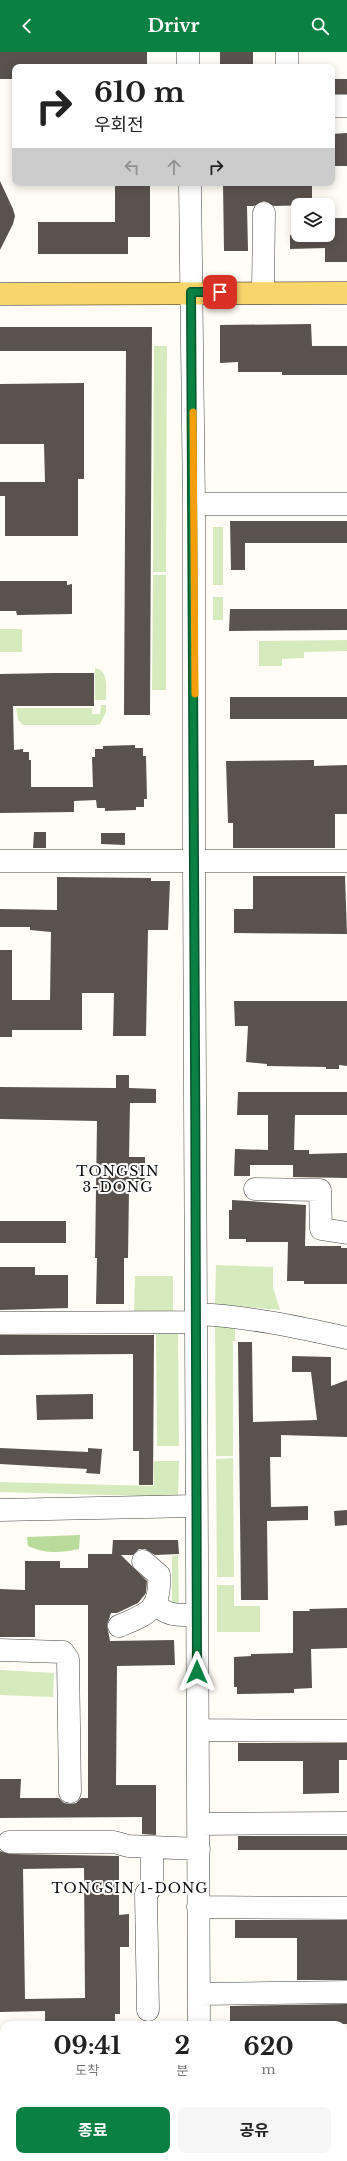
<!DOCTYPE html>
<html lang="ko">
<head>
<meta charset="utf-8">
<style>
	body { margin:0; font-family:"Libre Baskerville","Noto Sans KR",serif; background:#f6f6f6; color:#222; height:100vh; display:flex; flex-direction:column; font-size:15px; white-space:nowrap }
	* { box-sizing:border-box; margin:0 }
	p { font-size:13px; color:#767676 }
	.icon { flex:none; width:22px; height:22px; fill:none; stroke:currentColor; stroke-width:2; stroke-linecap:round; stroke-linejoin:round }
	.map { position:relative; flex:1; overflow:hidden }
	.panel { position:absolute; left:0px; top:1969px; width:347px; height:140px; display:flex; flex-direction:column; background:#fff; border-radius:12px 12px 0 0; box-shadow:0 2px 10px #0003 }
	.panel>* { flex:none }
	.hud { position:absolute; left:12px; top:12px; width:323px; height:122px; border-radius:8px; box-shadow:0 2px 10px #0003; background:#fff; color:#222; overflow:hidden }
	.fabs { position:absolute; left:291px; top:146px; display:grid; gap:8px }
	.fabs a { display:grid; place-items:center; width:44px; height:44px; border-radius:8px; background:#fff; box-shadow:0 2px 10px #0003; font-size:20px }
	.pin { position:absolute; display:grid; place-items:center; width:34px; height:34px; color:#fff; margin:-17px; border-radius:8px; box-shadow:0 2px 6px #0006 }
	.me { position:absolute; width:44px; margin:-22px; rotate:0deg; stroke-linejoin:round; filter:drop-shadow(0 0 3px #0008) }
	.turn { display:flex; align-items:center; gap:14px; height:84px; padding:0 16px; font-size:18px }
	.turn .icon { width:52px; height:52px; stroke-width:2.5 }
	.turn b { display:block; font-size:28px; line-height:34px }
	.lanes { display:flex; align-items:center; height:38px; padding:0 16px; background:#0003; justify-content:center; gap:20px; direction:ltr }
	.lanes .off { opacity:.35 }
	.eta { display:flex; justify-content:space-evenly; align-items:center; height:68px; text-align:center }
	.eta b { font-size:24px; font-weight:700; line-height:28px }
	.primary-button { display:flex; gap:8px; margin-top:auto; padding:8px 16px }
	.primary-button a { flex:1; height:46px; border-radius:8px; background:#0b8043; color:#fff; font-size:16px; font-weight:700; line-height:46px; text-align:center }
	.primary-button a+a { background:#f6f6f6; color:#222 }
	header { display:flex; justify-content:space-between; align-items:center; height:52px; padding:0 16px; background:#0b8043; color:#fff; font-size:18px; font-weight:700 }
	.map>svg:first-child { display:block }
	.green { fill:#d5ebbd }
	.forest { fill:#b9dc9c }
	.building { fill:#5a524d; fill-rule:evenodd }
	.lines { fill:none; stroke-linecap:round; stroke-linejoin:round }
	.minor-casing { stroke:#444; stroke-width:23 }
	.major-casing { stroke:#222; stroke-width:23 }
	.minor { stroke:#fff; stroke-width:22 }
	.major { stroke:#f9d66b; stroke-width:22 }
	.route-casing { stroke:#07532c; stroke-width:10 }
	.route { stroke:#0b8043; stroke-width:7 }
	.slow { stroke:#f59e0b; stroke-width:7 }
	.labels { text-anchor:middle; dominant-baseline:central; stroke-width:4; stroke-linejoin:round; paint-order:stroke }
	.quarter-label { font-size:14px; letter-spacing:1px; fill:#111; stroke:#fff }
</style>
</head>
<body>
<header><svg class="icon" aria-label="back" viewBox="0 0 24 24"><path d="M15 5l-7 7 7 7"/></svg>Drivr<svg class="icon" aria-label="search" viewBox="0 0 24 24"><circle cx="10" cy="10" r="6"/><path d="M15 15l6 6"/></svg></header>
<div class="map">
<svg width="347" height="2109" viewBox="0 0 347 2109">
	<rect width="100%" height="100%" fill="#fffdf5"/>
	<!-- green -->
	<path class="green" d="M154 294H167L166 520H153Z
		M213 475H223V533H213Z
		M153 523H166V638H152Z
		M213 545H223V568H213Z
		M0 577H22V600H0Z
		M347 588V599L304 600V606L282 607V614H259V589Z
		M95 616C109 618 106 638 106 648H95Z
		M101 653H106V660L100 672 96 673H23L18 668 16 656H92V662H100Z
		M216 1213 273 1215V1235L280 1258 215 1252Z
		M135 1224H173V1261L134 1260Z
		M215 1272H235V1289H233V1404H216Z
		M156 1282H178L179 1394H157Z
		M233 1406 234 1525H217L216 1407Z
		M154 1409H179L178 1445 0 1440V1430L154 1434Z
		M178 1503 179 1554H172V1504Z
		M217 1533H234V1554H260V1580H217Z
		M0 1618 54 1621 53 1645 0 1643Z"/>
	<!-- forest -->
	<path class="forest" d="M80 1483 79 1497C60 1501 46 1502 28 1494L27 1485Z"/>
	<!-- building -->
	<path class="building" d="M0 0H147V15H15V27H0Z
		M220 0H253V15H220Z
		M332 27H347V42H332Z
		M347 81V114H332V82Z
		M0 129 13 157 15 164 13 172 0 198Z
		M115 131H150V185H128V202H38V170H115Z
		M223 131H312V153L274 154 264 149 254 154H247L248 199H224Z
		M328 166H347V210H325V196L290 197V183H328Z
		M311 272 312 294H347V323H282V320H238V310L220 311V273Z
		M0 275H152L150 663H124L126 299H0Z
		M84 331V427H78V484H5V444H0V430H45L44 392H0V332Z
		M230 469H347V491H245V518H231Z
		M0 529H67V533L72 532V562L17 563 16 559H0Z
		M230 557H347V578L229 579Z
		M54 621H94V654H13L14 698 23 697V700H29V708H31V735H93L92 705H95V697H103V694L135 693V696H143V704H146L147 747H144V755H136V758L105 759V756H97L96 748 74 749V760L0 761V622Z
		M230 645H347V667H230Z
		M314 708V714L347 713V762H335V796H233V771H228L226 709Z
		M34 780H46V796H33Z
		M101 781H125V793L101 792Z
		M253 824H345L347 882 234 881V857H253Z
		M57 825 151 826V829H170L168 878H148L146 984H113L114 941H82V978H12V985H0V898H12V948H50L51 880 30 878V875H0V857L57 858Z
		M234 949H347V1014L339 1013V1017H326V1015L267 1014V1012L246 1010 248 974H235Z
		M116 1023H129V1036L156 1037V1051H130L129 1105H145V1137H129L128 1206H124V1252H96L97 1206H95L97 1069 0 1067V1035L116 1036Z
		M238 1040H347V1063H295L294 1098H309V1102L347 1101V1126L293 1125V1113H250V1124H234L235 1097 268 1098V1063H237Z
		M232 1148 306 1153 305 1194H341V1196H347V1232H304V1229H287L288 1190H246V1187H229V1158H232Z
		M0 1169H66V1191H0Z
		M0 1215H35V1223H68V1256L0 1258Z
		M0 1283H154L153 1433H139V1399H133V1302L0 1303Z
		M238 1290H252L253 1370 317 1368 311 1320H292V1304L331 1305V1334L347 1328V1385L281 1383V1405H270L271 1455 308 1454V1468L267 1469 268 1548H241Z
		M93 1342V1367L37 1368 36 1343Z
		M0 1396 88 1400V1396L102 1397 100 1422 86 1421 87 1417 0 1412Z
		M347 1458V1473L335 1474 334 1459Z
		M113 1488H178L179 1502 155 1503 145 1497H139L133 1503H121L147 1529 146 1541 138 1551 117 1561H111L107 1573 110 1589 174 1588 175 1613 117 1614 116 1733H156V1783L142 1782V1765L0 1766V1727H21L20 1746H59L64 1751 70 1752 76 1751 81 1746H88V1553H35V1585H0V1537L25 1538V1509H60V1516H88V1502H112Z
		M347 1556V1596L311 1597 312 1636 294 1637V1641L237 1642V1635H234V1605L251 1604V1602L293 1601V1559H310L309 1557Z
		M238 1691H347V1708H339V1741L303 1742V1709H238Z
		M238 1784H347V1798H238Z
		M0 1799 9 1802 119 1804V1863L129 1862V1895H120V1962H115V1973H45V1959L0 1960ZM84 1816 85 1946 25 1947 23 1817Z
		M235 1868H347V1928H297V1886H235Z
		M347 1952V1972L230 1973V1954Z"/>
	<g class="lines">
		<!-- minor casing -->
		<g class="minor-casing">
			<path id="minor" d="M188 0V15
				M287 0V15
				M332 54H347
				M190 131 194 452V810L199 1973
				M263 240 264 161
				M194 452H347
				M0 809H347
				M255 1137 320 1138 321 1177 347 1181
				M196 1262C246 1264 298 1275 347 1286
				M0 1271 196 1270
				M0 1458 196 1454
				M156 1553C170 1565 179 1563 197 1563
				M119 1574C148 1562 161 1558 159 1523L143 1509
				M0 1598 63 1600 68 1607 70 1740
				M198 1678 347 1679
				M198 1772 347 1771
				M9 1790H114L128 1794 199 1797
				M198 1855 347 1856
				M199 1942 347 1940
				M148 1958 146 1842 152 1834V1796
				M343 2006H347
				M0 2008H4
				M200 2105V2109"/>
		</g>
		<!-- major casing -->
		<g class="major-casing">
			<path id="major" d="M0 242 347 241"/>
		</g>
		<!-- minor -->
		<use href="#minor" class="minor"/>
		<!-- major -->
		<use href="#major" class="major"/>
	</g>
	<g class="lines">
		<!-- route casing -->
		<g class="route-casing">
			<path id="route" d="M197 1620C194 1160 197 700 191 240H220"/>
		</g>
		<!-- route -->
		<use href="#route" class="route"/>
		<!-- slow -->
		<path class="slow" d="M193 360 195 642"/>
	</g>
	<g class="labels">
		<!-- quarter labels -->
		<g class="quarter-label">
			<text x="118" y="1119">TONGSIN<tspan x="118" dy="16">3-DONG</tspan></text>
			<text x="130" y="1836">TONGSIN 1-DONG</text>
		</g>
	</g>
</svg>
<div class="fabs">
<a><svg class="icon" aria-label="layers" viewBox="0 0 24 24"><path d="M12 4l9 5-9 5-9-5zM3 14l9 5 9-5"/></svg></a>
</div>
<div class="pin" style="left:220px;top:240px;background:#d93025"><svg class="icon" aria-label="arrive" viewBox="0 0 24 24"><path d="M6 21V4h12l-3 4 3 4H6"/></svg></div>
<svg class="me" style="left:197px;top:1620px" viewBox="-20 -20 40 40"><path d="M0-17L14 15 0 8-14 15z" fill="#0b8043" stroke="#fff" stroke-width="4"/></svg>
<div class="hud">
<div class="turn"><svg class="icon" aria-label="right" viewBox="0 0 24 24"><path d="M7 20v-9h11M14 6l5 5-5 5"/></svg><div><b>610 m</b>우회전</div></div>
<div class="lanes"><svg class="icon off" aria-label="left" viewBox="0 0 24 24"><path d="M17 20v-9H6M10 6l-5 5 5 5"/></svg><svg class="icon off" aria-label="ahead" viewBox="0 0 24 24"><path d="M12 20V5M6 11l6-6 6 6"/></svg><svg class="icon" aria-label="right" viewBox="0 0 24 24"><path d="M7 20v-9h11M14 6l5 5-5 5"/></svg></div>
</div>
<section class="panel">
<div class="eta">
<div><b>09:41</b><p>도착</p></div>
<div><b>2</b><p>분</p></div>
<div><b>620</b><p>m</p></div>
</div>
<div class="primary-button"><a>종료</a><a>공유</a></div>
</section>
</div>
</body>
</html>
